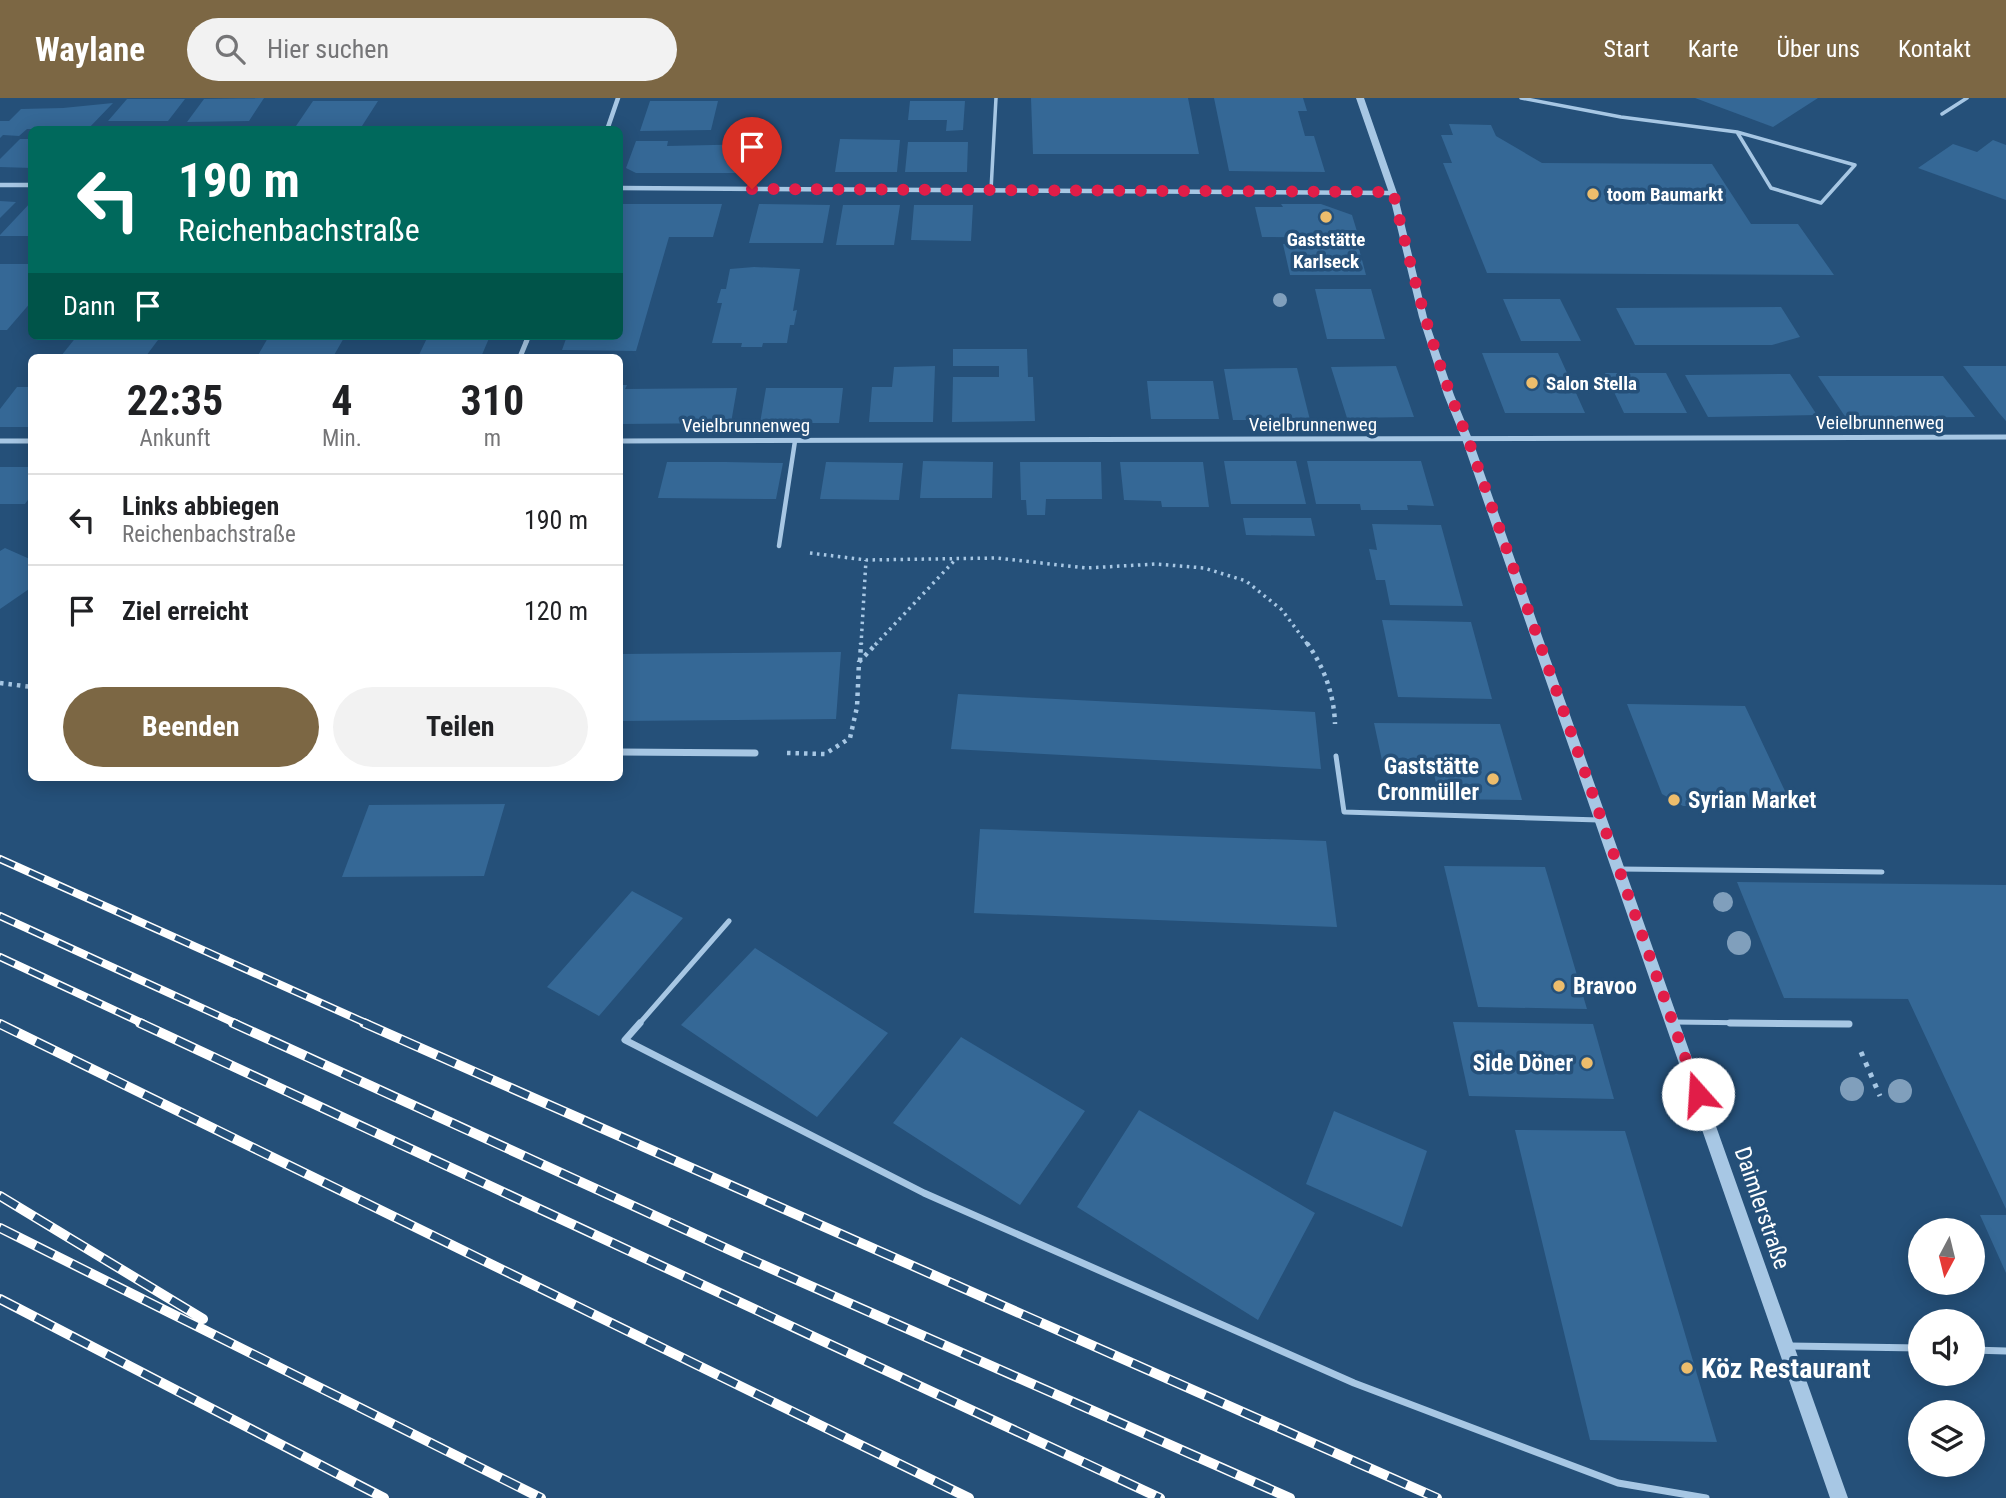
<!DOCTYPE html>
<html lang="de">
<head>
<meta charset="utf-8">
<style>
	body { margin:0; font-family:"Roboto Condensed",sans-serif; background:#f2f2f2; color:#202124; height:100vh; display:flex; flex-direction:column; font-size:26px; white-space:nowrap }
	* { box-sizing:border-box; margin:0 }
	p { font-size:23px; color:#757577 }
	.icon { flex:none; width:38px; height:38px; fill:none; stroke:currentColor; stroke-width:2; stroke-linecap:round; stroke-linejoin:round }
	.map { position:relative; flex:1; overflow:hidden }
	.details { position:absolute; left:28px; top:256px; width:595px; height:427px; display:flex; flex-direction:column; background:#fff; border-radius:10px; box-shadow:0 4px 18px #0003 }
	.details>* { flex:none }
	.top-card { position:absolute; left:28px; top:28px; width:595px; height:214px; border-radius:10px; box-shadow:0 4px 18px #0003; background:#00695c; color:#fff; overflow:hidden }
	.needle { width:46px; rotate:187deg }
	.tools { position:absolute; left:1908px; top:1120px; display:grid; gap:14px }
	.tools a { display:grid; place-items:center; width:77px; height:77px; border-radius:50%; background:#fff; box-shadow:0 4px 18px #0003; font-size:35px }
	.pin { position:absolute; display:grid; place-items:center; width:60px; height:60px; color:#fff; margin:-72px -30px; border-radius:50% 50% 50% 0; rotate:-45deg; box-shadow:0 0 7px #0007 }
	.pin .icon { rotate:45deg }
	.me { position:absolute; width:77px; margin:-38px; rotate:341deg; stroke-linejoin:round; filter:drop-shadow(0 0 5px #0008) }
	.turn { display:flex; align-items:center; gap:24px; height:147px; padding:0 35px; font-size:32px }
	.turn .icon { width:91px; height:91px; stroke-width:2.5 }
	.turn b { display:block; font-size:49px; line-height:60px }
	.then { display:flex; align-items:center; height:66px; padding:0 35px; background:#0003; gap:14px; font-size:26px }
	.eta { display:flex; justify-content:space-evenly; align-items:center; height:119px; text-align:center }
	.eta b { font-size:42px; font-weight:700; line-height:49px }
	.button { display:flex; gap:14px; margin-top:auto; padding:14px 35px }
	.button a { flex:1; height:80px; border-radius:42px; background:#7c6744; color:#fff; font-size:28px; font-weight:700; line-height:80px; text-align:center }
	.button a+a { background:#f2f2f2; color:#202124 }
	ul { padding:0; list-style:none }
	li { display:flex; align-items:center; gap:21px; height:91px; padding:0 35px; border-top:2px solid #e0e0e0 }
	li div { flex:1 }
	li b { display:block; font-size:26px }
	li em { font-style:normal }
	header { display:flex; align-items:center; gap:42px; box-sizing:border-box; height:98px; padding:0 35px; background:#7c6744; color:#fff }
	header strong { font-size:33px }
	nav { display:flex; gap:38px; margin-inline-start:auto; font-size:24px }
	.search { width:490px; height:63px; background:#f2f2f2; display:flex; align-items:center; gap:18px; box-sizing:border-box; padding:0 24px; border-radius:38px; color:#757577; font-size:26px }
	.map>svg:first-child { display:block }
	.building { fill:#356896 }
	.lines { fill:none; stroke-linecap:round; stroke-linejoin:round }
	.path-far2 { stroke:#a7c7e4; stroke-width:3.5; stroke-dasharray:2.5 4.5; stroke-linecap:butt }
	.path-far1 { stroke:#a7c7e4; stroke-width:4.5; stroke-dasharray:3.5 5; stroke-linecap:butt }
	.path { stroke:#a7c7e4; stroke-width:5; stroke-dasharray:4.5 7; stroke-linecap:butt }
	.service-far3 { stroke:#a7c7e4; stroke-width:3.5 }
	.service-far2 { stroke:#a7c7e4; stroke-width:4.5 }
	.service-far1 { stroke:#a7c7e4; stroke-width:5 }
	.service { stroke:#a7c7e4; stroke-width:7 }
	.minor-far2 { stroke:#a7c7e4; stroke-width:4.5 }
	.minor-far1 { stroke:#a7c7e4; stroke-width:5 }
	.minor { stroke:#a7c7e4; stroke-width:7 }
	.tertiary { fill:#a7c7e4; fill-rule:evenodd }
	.rail-far1-casing { stroke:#fff; stroke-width:8 }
	.rail-casing { stroke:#fff; stroke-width:10 }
	.rail-far1 { stroke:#255079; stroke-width:5; stroke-dasharray:16; stroke-linecap:butt }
	.rail { stroke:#255079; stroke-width:7; stroke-dasharray:20; stroke-linecap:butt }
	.tree { fill:#809fbc }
	.route { stroke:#e11d48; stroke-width:12; stroke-dasharray:0 21.6 }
	.poi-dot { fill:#edbd6c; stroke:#255079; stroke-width:2.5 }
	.labels { text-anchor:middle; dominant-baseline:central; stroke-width:7; stroke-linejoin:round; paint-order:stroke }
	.far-poi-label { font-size:19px; font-weight:bold; fill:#fff; stroke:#255079; text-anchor:start }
	.far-street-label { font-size:19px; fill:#fff; stroke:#255079 }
	.poi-label { font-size:23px; font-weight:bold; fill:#fff; stroke:#255079; text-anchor:end }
	.street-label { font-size:23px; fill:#fff; stroke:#255079 }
	.near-poi-label { font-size:28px; font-weight:bold; fill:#fff; stroke:#255079; text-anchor:start }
</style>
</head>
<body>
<header>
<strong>Waylane</strong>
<div class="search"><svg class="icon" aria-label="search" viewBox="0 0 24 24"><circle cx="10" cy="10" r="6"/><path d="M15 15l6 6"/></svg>Hier suchen</div>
<nav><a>Start</a><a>Karte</a><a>Über uns</a><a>Kontakt</a></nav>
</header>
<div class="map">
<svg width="2006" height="1400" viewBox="0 0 2006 1400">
	<rect width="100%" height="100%" fill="#255079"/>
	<!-- building -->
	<path class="building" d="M264 0 249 23 187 24 204 1Z
		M1031 0H1188L1199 56H1033Z
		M1214 0H1303L1307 13H1298L1305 38H1314L1325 74 1229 73Z
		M1695 0H1818L1773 29Z
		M127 1H185L168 23H108Z
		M313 3H378L362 28H296Z
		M650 3H718L711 32 640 33Z
		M910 3H965L963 32 946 33 947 22H908Z
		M113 5 87 32 27 31 19 38 3 37 0 40V23H9L21 11 63 10Z
		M1449 26 1491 27 1496 38 1542 65 1712 66 1751 126H1798L1834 177 1487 175 1443 65H1452L1441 37H1453Z
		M20 41H32V70L0 69V61Z
		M840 41 900 42 897 74H835Z
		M1993 42 2006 47V102L1918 70 1953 46 1977 54Z
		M636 43H668L667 48 759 46 751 75H636L626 70Z
		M908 44H968L967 74H905Z
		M0 103 16 104 0 120Z
		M32 103V138H0V137Z
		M620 106H722L713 139H669L636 253 562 252 567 238H620Z
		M759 106 830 107 823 145H749Z
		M1281 106H1321L1352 117 1359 140 1262 139 1255 109H1283Z
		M843 107H900L894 147H836Z
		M914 107H973L971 143 911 142Z
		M1283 146 1358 147 1366 177H1290Z
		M0 166H32V203L7 232H0Z
		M754 169 800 171 793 213 797 212 794 227H790L787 245H763L762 249H741L742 245H712L722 205H717L721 191H726L730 171Z
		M1315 191H1371L1385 241H1327Z
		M1503 201H1560L1581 243H1521Z
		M1781 209 1800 239 1772 247H1635L1616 210Z
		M77 238H161L146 258H61Z
		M269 238H345L333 259H257Z
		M428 238H490L481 259H418Z
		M953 251H1027L1028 279H1033L1035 323 952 324 953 279H999V268H953Z
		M1482 255H1558L1585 315H1505Z
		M935 268 933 324H869L872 289H892L894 269Z
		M1396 268 1414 319 1347 320 1331 269Z
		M1963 268H2006V323L1999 315Z
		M1297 270 1310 322H1233L1224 271Z
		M1605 275H1666L1687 315H1624Z
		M1790 276 1817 317 1708 319 1685 277Z
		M1818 278H1943L1975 319 1846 320Z
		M1147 283H1213L1219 321H1151Z
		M620 287H627L625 291 737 290 731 325 620 326Z
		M17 289H32V329H0V311Z
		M766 290H843L839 325H760Z
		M923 363 993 364 992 400H920Z
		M1224 363H1296L1306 406H1231Z
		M1307 363H1421L1434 408 1407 407 1408 412H1361L1360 406H1316Z
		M667 364H725L783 365 776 401 658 400Z
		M826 364 903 365 899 402 820 401Z
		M1020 364H1101L1102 401H1046L1045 417H1027L1026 402H1021Z
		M1120 364H1203L1209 409H1162L1161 403 1124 402Z
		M0 369H32V396L25 406H0Z
		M1243 420H1311L1315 438 1246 437Z
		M1372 426 1441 427 1463 508 1390 507 1385 482H1376L1369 451 1377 452Z
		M5 450 32 462V489L0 511V453Z
		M1382 522 1471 524 1492 601 1398 599Z
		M841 554 836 621 620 623V556Z
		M958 596 1315 614 1321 671 951 651Z
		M1627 606 1745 608 1793 710 1683 708 1662 696Z
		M1374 625 1500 626 1522 702 1440 701 1432 668 1383 667Z
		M505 706 484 778 342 779 369 707Z
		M980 731 1326 743 1337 829 974 815Z
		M1444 768 1545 769 1587 911 1478 909Z
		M1737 784 2006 787V1111L1908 901 1784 900Z
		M632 793 683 820 599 918 547 889Z
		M755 850 888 935 817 1019 681 927Z
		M1453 924 1593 926 1614 1001 1469 998Z
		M961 939 1085 1013 1020 1107 893 1025Z
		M1139 1012 1315 1115 1258 1222 1077 1109Z
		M1334 1013 1427 1053 1402 1129 1306 1086Z
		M1515 1032 1625 1033 1717 1344 1590 1342Z
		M1980 1117H2006V1175Z"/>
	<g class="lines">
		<!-- path-far2 -->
		<path class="path-far2" d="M810 455 866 462 997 460 1086 470 1156 466 1204 470 1246 483 1282 512 1308 547
			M861 547 866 462
			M875 547 956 461"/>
		<!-- path-far1 -->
		<path class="path-far1" d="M1307 545C1324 569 1334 596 1335 626
			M860 563 861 545
			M0 585 32 589
			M787 655 825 656 850 640 857 609 859 564 877 545"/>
		<!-- path -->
		<path class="path" d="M1861 954 1880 998"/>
		<!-- service-far3 -->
		<path class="service-far3" d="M1521 0 1621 19 1737 34
			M1942 16 1967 0
			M1737 34 1855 67 1821 105 1771 90Z
			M991 92 996 0"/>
		<!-- service-far2 -->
		<path class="service-far2" d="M779 448 795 343"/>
		<!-- service-far1 -->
		<path class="service-far1" d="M1336 658 1344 714 1599 722
			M1619 771 1882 774
			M1673 924 1849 926
			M639 926 729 823"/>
		<!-- service -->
		<path class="service" d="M640 925 625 942 924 1095 1354 1285 1618 1385 1706 1400
			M1730 925 1849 926
			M1790 1248 1920 1250
			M1972 1252 2006 1253"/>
		<!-- minor-far2 -->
		<path class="minor-far2" d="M607 32 618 0
			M0 87H32
			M620 90 1393 95
			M526 244 528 238"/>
		<!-- minor-far1 -->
		<path class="minor-far1" d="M520 259 527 242
			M0 343H32
			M620 343 2006 339"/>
		<!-- minor -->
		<path class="minor" d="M620 654 755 655"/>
		<!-- tertiary -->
		<path class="tertiary" d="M1356 0H1364L1397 95 1427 219 1454 297 1472 341 1848 1400H1830L1462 341 1444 297 1419 219 1389 95Z"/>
		<!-- rail-far1 casing -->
		<g class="rail-far1-casing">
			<path id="rail-far1" d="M0 761 368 926
				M0 818 237 926
				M0 859 144 926"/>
		</g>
		<!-- rail casing -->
		<g class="rail-casing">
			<path id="rail" d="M140 925 1160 1400
				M233 925 745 1159 1290 1400
				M364 925 1437 1400
				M0 926 969 1400
				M0 1098 203 1221
				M0 1130 541 1400
				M0 1201 384 1400"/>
		</g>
		<!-- rail-far1 -->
		<use href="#rail-far1" class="rail-far1"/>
		<!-- rail -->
		<use href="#rail" class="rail"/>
	</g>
	<!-- trees -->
	<g class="tree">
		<circle cx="1280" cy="202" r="7"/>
		<circle cx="1723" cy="804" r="10"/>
		<circle cx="1739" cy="845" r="12"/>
		<circle cx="1852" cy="991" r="12"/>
		<circle cx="1900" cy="993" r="12"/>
	</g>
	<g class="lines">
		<!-- route -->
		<path class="route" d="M752 91 1393 94C1413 179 1434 261 1468 341L1698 996"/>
	</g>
	<!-- markers -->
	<g class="poi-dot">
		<circle cx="1593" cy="96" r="7"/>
		<circle cx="1326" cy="119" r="7"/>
		<circle cx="1532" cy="285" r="7"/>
		<circle cx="1493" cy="681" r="7"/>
		<circle cx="1674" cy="702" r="7"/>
		<circle cx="1559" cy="888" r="7"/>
		<circle cx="1587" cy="965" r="7"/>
		<circle cx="1687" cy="1270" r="7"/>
	</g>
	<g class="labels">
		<!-- far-poi labels -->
		<g class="far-poi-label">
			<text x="1607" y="96">toom Baumarkt</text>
			<text x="1326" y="141" text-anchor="middle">Gaststätte<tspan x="1326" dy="22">Karlseck</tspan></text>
			<text x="1546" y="285">Salon Stella</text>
		</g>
		<!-- far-street labels -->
		<g class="far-street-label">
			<text x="1880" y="324">Veielbrunnenweg</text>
			<text x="1313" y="326">Veielbrunnenweg</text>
			<text x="746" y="327">Veielbrunnenweg</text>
		</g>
		<!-- poi labels -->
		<g class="poi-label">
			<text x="1479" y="668">Gaststätte<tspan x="1479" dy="26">Cronmüller</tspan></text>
			<text x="1688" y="702" text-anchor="start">Syrian Market</text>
			<text x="1573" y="888" text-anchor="start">Bravoo</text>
			<text x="1573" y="965">Side Döner</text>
		</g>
		<!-- street labels -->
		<g class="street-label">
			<text transform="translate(1762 1110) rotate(71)">Daimlerstraße</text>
		</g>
		<!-- near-poi labels -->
		<g class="near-poi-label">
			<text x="1701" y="1270">Köz Restaurant</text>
		</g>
	</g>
</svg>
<div class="tools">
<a><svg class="needle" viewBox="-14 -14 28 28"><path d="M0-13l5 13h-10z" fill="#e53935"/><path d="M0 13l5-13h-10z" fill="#757577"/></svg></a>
<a><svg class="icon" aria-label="sound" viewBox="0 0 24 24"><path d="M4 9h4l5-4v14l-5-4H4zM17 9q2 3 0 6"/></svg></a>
<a><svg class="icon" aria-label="layers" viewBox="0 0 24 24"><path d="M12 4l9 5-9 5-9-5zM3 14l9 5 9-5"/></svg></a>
</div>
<div class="pin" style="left:752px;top:91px;background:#d93025"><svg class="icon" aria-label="arrive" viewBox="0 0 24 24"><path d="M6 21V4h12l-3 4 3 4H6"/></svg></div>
<svg class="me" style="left:1698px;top:996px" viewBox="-20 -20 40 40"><circle r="19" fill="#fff"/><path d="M0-13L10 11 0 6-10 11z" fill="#e11d48"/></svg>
<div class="top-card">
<div class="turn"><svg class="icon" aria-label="left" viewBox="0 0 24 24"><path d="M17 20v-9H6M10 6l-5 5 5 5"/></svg><div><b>190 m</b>Reichenbachstraße</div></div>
<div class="then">Dann<svg class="icon" aria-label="arrive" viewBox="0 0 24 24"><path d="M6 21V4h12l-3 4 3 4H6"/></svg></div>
</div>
<section class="details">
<div class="eta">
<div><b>22:35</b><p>Ankunft</p></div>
<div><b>4</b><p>Min.</p></div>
<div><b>310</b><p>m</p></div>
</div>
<ul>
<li><svg class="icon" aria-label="left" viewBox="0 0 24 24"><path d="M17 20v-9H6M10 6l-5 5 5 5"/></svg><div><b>Links abbiegen</b><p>Reichenbachstraße</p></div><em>190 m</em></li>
<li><svg class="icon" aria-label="arrive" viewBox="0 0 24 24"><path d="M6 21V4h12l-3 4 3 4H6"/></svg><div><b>Ziel erreicht</b></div><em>120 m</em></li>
</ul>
<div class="button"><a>Beenden</a><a>Teilen</a></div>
</section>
</div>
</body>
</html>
